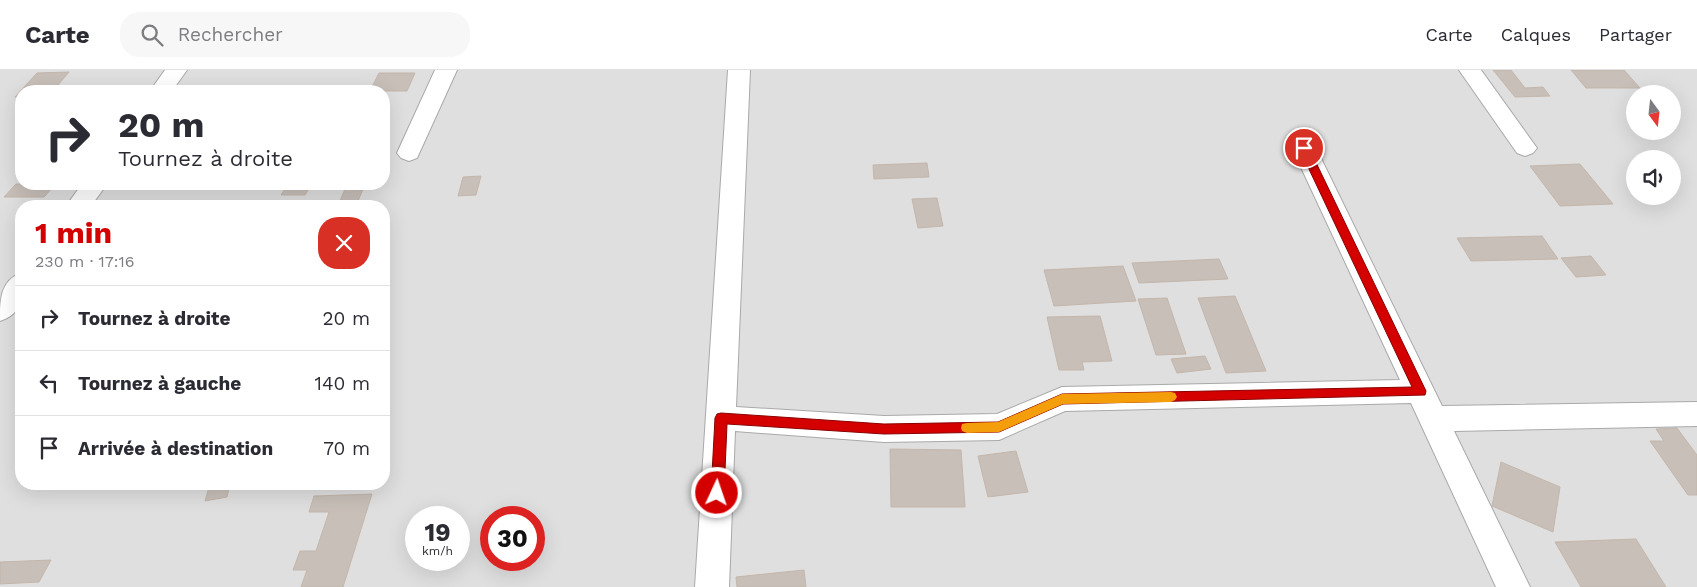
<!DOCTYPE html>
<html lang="fr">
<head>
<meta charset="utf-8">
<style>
	body { margin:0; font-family:"Work Sans",sans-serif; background:#f7f7f7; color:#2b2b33; height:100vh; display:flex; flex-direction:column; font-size:19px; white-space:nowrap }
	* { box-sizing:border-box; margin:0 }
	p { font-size:16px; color:#7c7c81 }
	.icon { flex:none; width:28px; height:28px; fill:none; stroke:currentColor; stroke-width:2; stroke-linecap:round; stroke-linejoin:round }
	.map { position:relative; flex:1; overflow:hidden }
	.panel { position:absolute; left:15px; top:130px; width:375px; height:290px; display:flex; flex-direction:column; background:#fff; border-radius:20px; box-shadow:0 5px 20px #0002 }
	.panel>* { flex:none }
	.banner { position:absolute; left:15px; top:15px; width:375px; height:105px; border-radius:20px; box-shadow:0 5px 20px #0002; background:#fff; color:#2b2b33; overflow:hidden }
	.needle { width:32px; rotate:165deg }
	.fabs { position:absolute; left:1626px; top:15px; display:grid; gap:10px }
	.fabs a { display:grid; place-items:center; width:55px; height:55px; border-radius:50%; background:#fff; box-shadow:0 5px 20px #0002; font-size:25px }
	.speed { position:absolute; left:405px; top:436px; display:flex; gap:10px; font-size:25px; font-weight:700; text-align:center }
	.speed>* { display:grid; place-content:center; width:65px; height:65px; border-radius:50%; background:#fff; box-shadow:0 5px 20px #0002; line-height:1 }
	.speed small { font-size:12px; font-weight:400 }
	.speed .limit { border:8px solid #d22; background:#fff; color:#111 }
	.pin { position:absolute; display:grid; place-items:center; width:42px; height:42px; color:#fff; margin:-21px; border:2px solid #fff; border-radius:50%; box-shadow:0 1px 5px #0007 }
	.me { position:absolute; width:55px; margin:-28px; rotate:3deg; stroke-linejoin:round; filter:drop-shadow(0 0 4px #0008) }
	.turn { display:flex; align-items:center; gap:18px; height:105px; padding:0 20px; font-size:22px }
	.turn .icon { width:65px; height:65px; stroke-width:2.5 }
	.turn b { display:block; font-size:35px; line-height:42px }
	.round { display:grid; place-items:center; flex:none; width:52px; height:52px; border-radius:20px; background:#f7f7f7 }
	.summary { display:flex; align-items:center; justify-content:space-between; height:85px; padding:0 20px }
	h1 { font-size:30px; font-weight:700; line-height:38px; color:#d40000 }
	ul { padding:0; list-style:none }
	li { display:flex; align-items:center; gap:15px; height:65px; padding:0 20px; border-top:1px solid #e1e1e2 }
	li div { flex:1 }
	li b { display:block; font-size:19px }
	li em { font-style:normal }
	header { display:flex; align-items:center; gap:30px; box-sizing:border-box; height:70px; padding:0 25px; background:#fff; border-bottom:1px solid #e1e1e2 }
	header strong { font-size:24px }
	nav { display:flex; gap:28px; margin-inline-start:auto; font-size:18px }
	.search { width:350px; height:45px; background:#f7f7f7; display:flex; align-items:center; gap:12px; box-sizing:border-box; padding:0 18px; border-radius:20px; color:#7c7c81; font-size:19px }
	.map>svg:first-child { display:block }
	.residential { fill:#e0dfdf; fill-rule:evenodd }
	.building { fill:#c7bfb8; stroke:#c4b6ab }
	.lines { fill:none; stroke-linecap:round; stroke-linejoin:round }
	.street-casing { stroke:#a9a9a9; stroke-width:2 }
	.street { fill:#fff; fill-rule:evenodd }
	.route { fill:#d40000; stroke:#8a0000 }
	.slow { fill:#f59e0b }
</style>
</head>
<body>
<header>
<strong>Carte</strong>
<div class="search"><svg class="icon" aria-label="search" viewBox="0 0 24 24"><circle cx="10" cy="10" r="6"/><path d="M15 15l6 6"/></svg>Rechercher</div>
<nav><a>Carte</a><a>Calques</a><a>Partager</a></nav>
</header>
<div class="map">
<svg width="1697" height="517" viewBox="0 0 1697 517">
	<rect width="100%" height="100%" fill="#f2efe9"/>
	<!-- residential -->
	<path class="residential" d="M0 0H1697V517H0ZM21 21H384V114H21ZM1635 24H1672V61H1635ZM1635 89H1672V126H1635ZM21 136H384V414H21ZM416 448H459V490H416ZM491 448H534V490H491Z"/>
	<!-- building -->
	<path class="building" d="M1493 0H1511L1525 18 1543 17 1550 26 1515 27Z
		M1571 0H1624L1640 18H1586Z
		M69 2 53 21H21V27H15L37 3Z
		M379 3H415L407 21H370Z
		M223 18H244L242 21H221Z
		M927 93 929 107 874 109 873 95Z
		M1580 94 1613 134 1560 136 1530 96Z
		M481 106 476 125 458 126 463 107Z
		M16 114H56L44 127H4Z
		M288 114H312L305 125H281Z
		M347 114H365L356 136H338Z
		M937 128 943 156 918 158 912 129Z
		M1542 166 1558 189 1471 191 1457 168Z
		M1591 186 1606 205 1576 207 1561 188Z
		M1219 189 1228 209 1139 213 1132 193Z
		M1123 196 1136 231 1054 236 1044 200Z
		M1235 226 1266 301 1226 303 1198 228Z
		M1167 228 1186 284 1156 285 1138 229Z
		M1100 246 1112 291 1082 292 1084 300H1059L1047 247Z
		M1205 286 1211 299 1177 303 1171 289Z
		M1677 358 1697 385V425H1688L1650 371H1664L1656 359Z
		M890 379 961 380 965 437H891Z
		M1016 381 1028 422 988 427 978 386Z
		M1501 392 1560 417 1553 462 1492 436Z
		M210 414H230L227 427 205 431Z
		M372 424 343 517H301L307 500H293L300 481H316L329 442H309L314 426Z
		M1636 469 1666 517H1581L1555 472Z
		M51 490 39 512 0 514V492Z
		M804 500 806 517H737L736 507Z"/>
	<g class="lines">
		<!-- street casing -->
		<g class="street-casing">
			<path id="street" d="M165 0H187L172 21H150Z
				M435 0H457L417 88 409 91 401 88 397 83Z
				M728 0H750L736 337 884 346 997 344 1062 317 1400 310 1292 78 1296 73 1304 70 1312 73 1316 78 1442 336 1697 332V356L1454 361 1530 517H1496L1411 333 1065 341 999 370 884 372 735 361 729 517H695Z
				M1459 0H1481L1537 78 1533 83 1525 86 1517 83Z
				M82 114H107L91 136H66Z
				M21 203C22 224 24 244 0 251 0 230 0 211 21 203Z"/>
		</g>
		<!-- street -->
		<use href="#street" class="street"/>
	</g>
	<!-- route -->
	<path class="route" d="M1304 75 1309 78 1426 321 1425 325 1063 334 999 362 884 364 727 354 724 423 722 427 717 429 713 427 711 423 715 348 717 344 721 343 884 354 998 352 1062 324 1412 317 1299 78Z"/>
	<!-- slow -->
	<path class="slow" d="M1171 322 1175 323 1177 327 1175 330 1171 332 1063 334 999 362 967 363 962 361 961 358 962 354 967 353 998 352 1062 324Z"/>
</svg>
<div class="fabs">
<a><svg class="needle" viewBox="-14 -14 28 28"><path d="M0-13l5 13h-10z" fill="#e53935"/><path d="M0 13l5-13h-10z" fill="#7c7c81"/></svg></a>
<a><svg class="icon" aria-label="sound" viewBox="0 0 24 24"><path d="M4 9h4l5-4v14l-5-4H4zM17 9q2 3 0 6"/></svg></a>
</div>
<div class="speed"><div>19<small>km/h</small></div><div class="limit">30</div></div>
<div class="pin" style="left:1304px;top:78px;background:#d93025"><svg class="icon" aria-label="arrive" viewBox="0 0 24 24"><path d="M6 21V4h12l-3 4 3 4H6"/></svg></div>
<svg class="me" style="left:717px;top:423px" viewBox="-20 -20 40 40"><circle r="17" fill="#d40000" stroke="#fff" stroke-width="3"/><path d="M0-11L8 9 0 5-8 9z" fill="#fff"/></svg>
<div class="banner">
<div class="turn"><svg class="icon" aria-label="right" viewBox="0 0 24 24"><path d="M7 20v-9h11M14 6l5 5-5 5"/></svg><div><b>20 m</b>Tournez à droite</div></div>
</div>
<section class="panel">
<div class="summary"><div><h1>1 min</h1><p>230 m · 17:16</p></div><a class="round" style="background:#d93025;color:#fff"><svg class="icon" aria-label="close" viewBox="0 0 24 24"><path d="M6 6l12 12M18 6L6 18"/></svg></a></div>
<ul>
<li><svg class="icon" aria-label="right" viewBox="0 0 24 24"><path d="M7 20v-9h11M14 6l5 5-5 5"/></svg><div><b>Tournez à droite</b></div><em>20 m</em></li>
<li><svg class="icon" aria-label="left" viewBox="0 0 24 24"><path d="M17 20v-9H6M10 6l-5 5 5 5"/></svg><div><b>Tournez à gauche</b></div><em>140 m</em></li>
<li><svg class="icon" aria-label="arrive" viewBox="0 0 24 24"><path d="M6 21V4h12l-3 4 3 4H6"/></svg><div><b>Arrivée à destination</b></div><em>70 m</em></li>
</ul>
</section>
</div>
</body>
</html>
